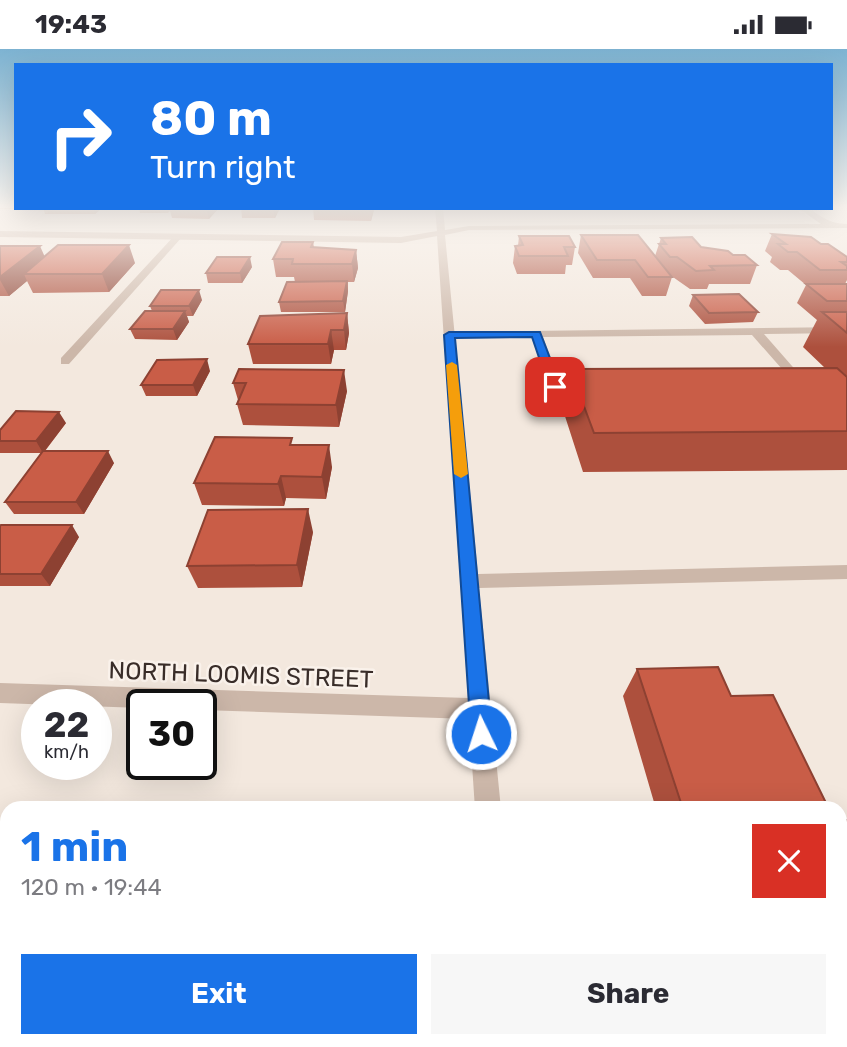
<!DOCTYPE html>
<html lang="en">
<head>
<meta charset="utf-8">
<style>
	body { margin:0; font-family:Rubik,sans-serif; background:#f7f7f7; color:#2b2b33; height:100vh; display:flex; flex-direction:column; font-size:26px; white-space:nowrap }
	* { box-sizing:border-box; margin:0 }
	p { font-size:23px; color:#7c7c81 }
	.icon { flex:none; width:38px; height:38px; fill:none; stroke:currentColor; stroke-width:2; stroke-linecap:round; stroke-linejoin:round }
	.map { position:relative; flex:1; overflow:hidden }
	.panel { position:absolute; left:0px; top:752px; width:847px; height:247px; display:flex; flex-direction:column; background:#fff; border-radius:21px 21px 0 0; box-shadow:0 7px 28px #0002 }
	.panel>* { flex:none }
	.hud { position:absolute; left:14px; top:14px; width:819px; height:147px; border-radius:0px; box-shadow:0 7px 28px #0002; background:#1a73e8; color:#fff; overflow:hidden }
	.speed { position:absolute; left:21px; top:640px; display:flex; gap:14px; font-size:35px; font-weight:700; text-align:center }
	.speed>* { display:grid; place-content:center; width:91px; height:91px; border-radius:50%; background:#fff; box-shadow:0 7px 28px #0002; line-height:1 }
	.speed small { font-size:18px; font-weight:400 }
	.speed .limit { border:4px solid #111; border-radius:10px; background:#fff; color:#111 }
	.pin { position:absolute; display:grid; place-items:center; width:60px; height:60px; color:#fff; margin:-30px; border-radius:14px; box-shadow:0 4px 10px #0006 }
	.me { position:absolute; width:77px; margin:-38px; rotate:356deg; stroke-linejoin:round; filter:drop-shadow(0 0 5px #0008) }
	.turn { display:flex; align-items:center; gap:24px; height:147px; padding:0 21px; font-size:32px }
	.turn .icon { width:91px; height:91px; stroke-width:2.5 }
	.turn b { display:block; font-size:49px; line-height:60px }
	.round { display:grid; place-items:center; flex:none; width:74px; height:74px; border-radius:0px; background:#f7f7f7 }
	.head { display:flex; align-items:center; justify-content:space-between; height:119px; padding:0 21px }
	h1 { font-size:42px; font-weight:700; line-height:52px; color:#1a73e8 }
	.cta { display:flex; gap:14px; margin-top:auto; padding:14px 21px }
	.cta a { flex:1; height:80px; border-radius:0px; background:#1a73e8; color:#fff; font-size:28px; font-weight:700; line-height:80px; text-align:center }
	.cta a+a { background:#f7f7f7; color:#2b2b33 }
	.status { display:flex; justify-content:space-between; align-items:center; height:49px; padding:0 35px; background:#fff; direction:ltr }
	.status svg { height:19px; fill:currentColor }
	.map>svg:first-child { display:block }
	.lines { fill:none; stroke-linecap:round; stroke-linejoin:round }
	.lane { fill:#ccb7a9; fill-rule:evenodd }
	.street { fill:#ccb7a9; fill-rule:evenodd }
	.wall { fill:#ad503d }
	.shaded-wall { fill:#8d4132 }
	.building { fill:#c95d47; stroke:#8d4132; stroke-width:2 }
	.route { fill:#1a73e8; stroke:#114b97; stroke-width:2 }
	.slow { fill:#f59e0b }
	.labels { text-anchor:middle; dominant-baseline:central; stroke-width:5; stroke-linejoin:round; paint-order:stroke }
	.near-street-label { font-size:24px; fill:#392d29; stroke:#faf2eb }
</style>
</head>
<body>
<div class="status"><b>19:43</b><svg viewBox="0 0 49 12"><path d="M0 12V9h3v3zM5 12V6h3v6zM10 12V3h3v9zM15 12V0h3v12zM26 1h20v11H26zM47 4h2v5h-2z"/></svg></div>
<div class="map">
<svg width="847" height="998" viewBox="0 0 847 998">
	<rect width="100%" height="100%" fill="#f3e8de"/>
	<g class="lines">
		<!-- lane -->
		<path class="lane" d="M175 186 182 188 69 315H61V309Z
			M847 278V284L764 285 806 333 800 337 796 336 752 286 543 288 560 333 595 334V340L590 341 550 340 532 288 449 289 443 286 449 283Z"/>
		<!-- street -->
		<path class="street" d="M435 159H443L445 181 469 177 821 175 798 159C818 159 822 175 847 175V179L469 181 445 186 478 525 847 516V530L479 539 501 760H475L469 670 201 661V656H142V659L0 654V634L468 649 437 187 401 194 0 188V182L401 188 437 182Z
			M491 992H523V998H491Z"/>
	</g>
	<!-- wall -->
	<path class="wall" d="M0 159H16L13 160H0Z
		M43 159H102L95 165H45Z
		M139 159H219L209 170 172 169 170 162 168 164H140Z
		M241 159H280L275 169H242Z
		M313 159H374V162L371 172 314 171Z
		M493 159H530V160L494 161Z
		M772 185 821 195 847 208V231L845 235H847V421L583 423 562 358 570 320 825 319 803 298 817 271 797 254 806 236 788 221H780L770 213 772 208 765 202Z
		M581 186 655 207 661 189 733 206 757 216 750 235H709L707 240H690L670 226 672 228 666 247H642L630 229H593L578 204Z
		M519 187 575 198 572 216H566L565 225H517L513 214 515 197H518Z
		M313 193 314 198 356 201 358 219 354 233H348V242L345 263H281L279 253 295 233 294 228H276L273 210Z
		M0 197 45 208 135 214 109 243 33 244 27 232 9 247H0Z
		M252 218 242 234H208L206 224Z
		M693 246 758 263 753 273 705 275 689 257Z
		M202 251 193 267H187L189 273 177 291 135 290 130 280 152 262 150 257Z
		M347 264 349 284 346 301H334L331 315H253L248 295Z
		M239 320 347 342 339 378 243 376 237 355 238 351 233 334Z
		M210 322 197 347H146L141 336Z
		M66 374 45 402 114 414 84 465H14L5 453 41 404H0V381Z
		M293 396 332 418 326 450 286 449 284 457 202 456 194 434Z
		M0 477 79 488 50 537H0Z
		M313 483 302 538 198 539 187 517Z
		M637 620 731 647 829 760H656L623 647Z
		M840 771H847V879H840Z"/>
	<!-- shaded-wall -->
	<path class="shaded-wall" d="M93 159H102L95 165Z
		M206 159H219L209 170Z
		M274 159H280L275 169 273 160Z
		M370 159H374L371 172Z
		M129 196 135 214 109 243 102 225Z
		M40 197 48 215 24 225 27 232 9 247 0 231V228Z
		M356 201 358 219 354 233 352 215Z
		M250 208 252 218 242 234 240 224Z
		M347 232 348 242 345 263 343 252Z
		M199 241 202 251 193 267 189 257Z
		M185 262 189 273 177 291 173 280Z
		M347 264 349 284 346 301 344 281Z
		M331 281 334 301 331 315 328 295Z
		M207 310 210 322 197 347 193 336Z
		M344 321 347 342 339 378 336 356Z
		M59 363 66 374 43 404 36 392Z
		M329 396 332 418 326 450 322 428Z
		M108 402 114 414 84 465 76 453Z
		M281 427 286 449 284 457 278 435Z
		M308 460 313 483 302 538 297 516Z
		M72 476 79 488 50 537 41 525Z
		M213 992H229L228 998H212Z"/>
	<!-- building -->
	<path class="building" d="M241 159H274L273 160H240Z
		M772 185 811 188 821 195H828L847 208V213H841L847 217V221H820L797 203H788L778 195H786Z
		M581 186H638L672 228H648L635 211H597Z
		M519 187H569L575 198H564L568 207H519L515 197 523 196Z
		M692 188 701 198 728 202 733 206H745L757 216 710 217 714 221 696 222 677 208H670L659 195H666L661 189Z
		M282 193H313L311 198 356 201 352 215H292L293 210H273Z
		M58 196H129L102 225H24Z
		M0 197H40L0 228Z
		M217 208H250L240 224H206Z
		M347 232 343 252 279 253 287 233Z
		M806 235H847V252H827Z
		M161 241H199L189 257H150Z
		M739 245 758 263 709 264 693 246Z
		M145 262H185L173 280H130Z
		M822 263H847V284Z
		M347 264 344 281H331L328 295H248L260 267Z
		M207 310 193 336H141L157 311Z
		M837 319 847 328V382L594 384 570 320Z
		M239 320 344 321 336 356 237 355 246 334H233Z
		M16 362 59 363 36 392H0V381Z
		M215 388 292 389 290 396H329L322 428 281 427 278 435 194 434Z
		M43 402H108L76 453H5Z
		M308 460 297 516 187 517 208 461Z
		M1 476H72L41 525H0V477Z
		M718 618 731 647 773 646 829 760H683L637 620Z
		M840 771H847V867H840Z
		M0 844H7V992H213L212 998H0Z"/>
	<!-- sky -->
	<linearGradient id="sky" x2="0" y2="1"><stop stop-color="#7db3d2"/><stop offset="0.53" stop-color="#faf5f0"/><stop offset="1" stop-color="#faf5f0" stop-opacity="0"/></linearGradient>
	<rect width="847" height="298" fill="url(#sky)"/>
	<!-- route -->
	<path class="route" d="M449 283H540L561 338 555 341 549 338 532 288 455 289 492 685 489 692 481 695 474 692 471 685 444 286Z"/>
	<!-- slow -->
	<path class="slow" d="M452 313 457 316 468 425 461 429 454 425 446 316Z"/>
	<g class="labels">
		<!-- near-street labels -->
		<g class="near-street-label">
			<text transform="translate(241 626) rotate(2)">NORTH LOOMIS STREET</text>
		</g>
	</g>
</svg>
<div class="speed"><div>22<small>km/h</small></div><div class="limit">30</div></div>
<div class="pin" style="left:555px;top:338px;background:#d93025"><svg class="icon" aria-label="arrive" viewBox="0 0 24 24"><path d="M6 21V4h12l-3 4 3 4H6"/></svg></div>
<svg class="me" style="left:481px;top:685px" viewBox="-20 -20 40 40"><circle r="17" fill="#1a73e8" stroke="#fff" stroke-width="3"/><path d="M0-11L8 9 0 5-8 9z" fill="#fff"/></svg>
<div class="hud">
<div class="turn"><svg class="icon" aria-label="right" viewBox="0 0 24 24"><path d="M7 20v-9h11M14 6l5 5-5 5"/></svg><div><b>80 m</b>Turn right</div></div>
</div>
<section class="panel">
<div class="head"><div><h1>1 min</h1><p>120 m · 19:44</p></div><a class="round" style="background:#d93025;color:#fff"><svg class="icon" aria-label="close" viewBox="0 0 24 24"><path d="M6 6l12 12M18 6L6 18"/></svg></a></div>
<div class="cta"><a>Exit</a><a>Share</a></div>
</section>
</div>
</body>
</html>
